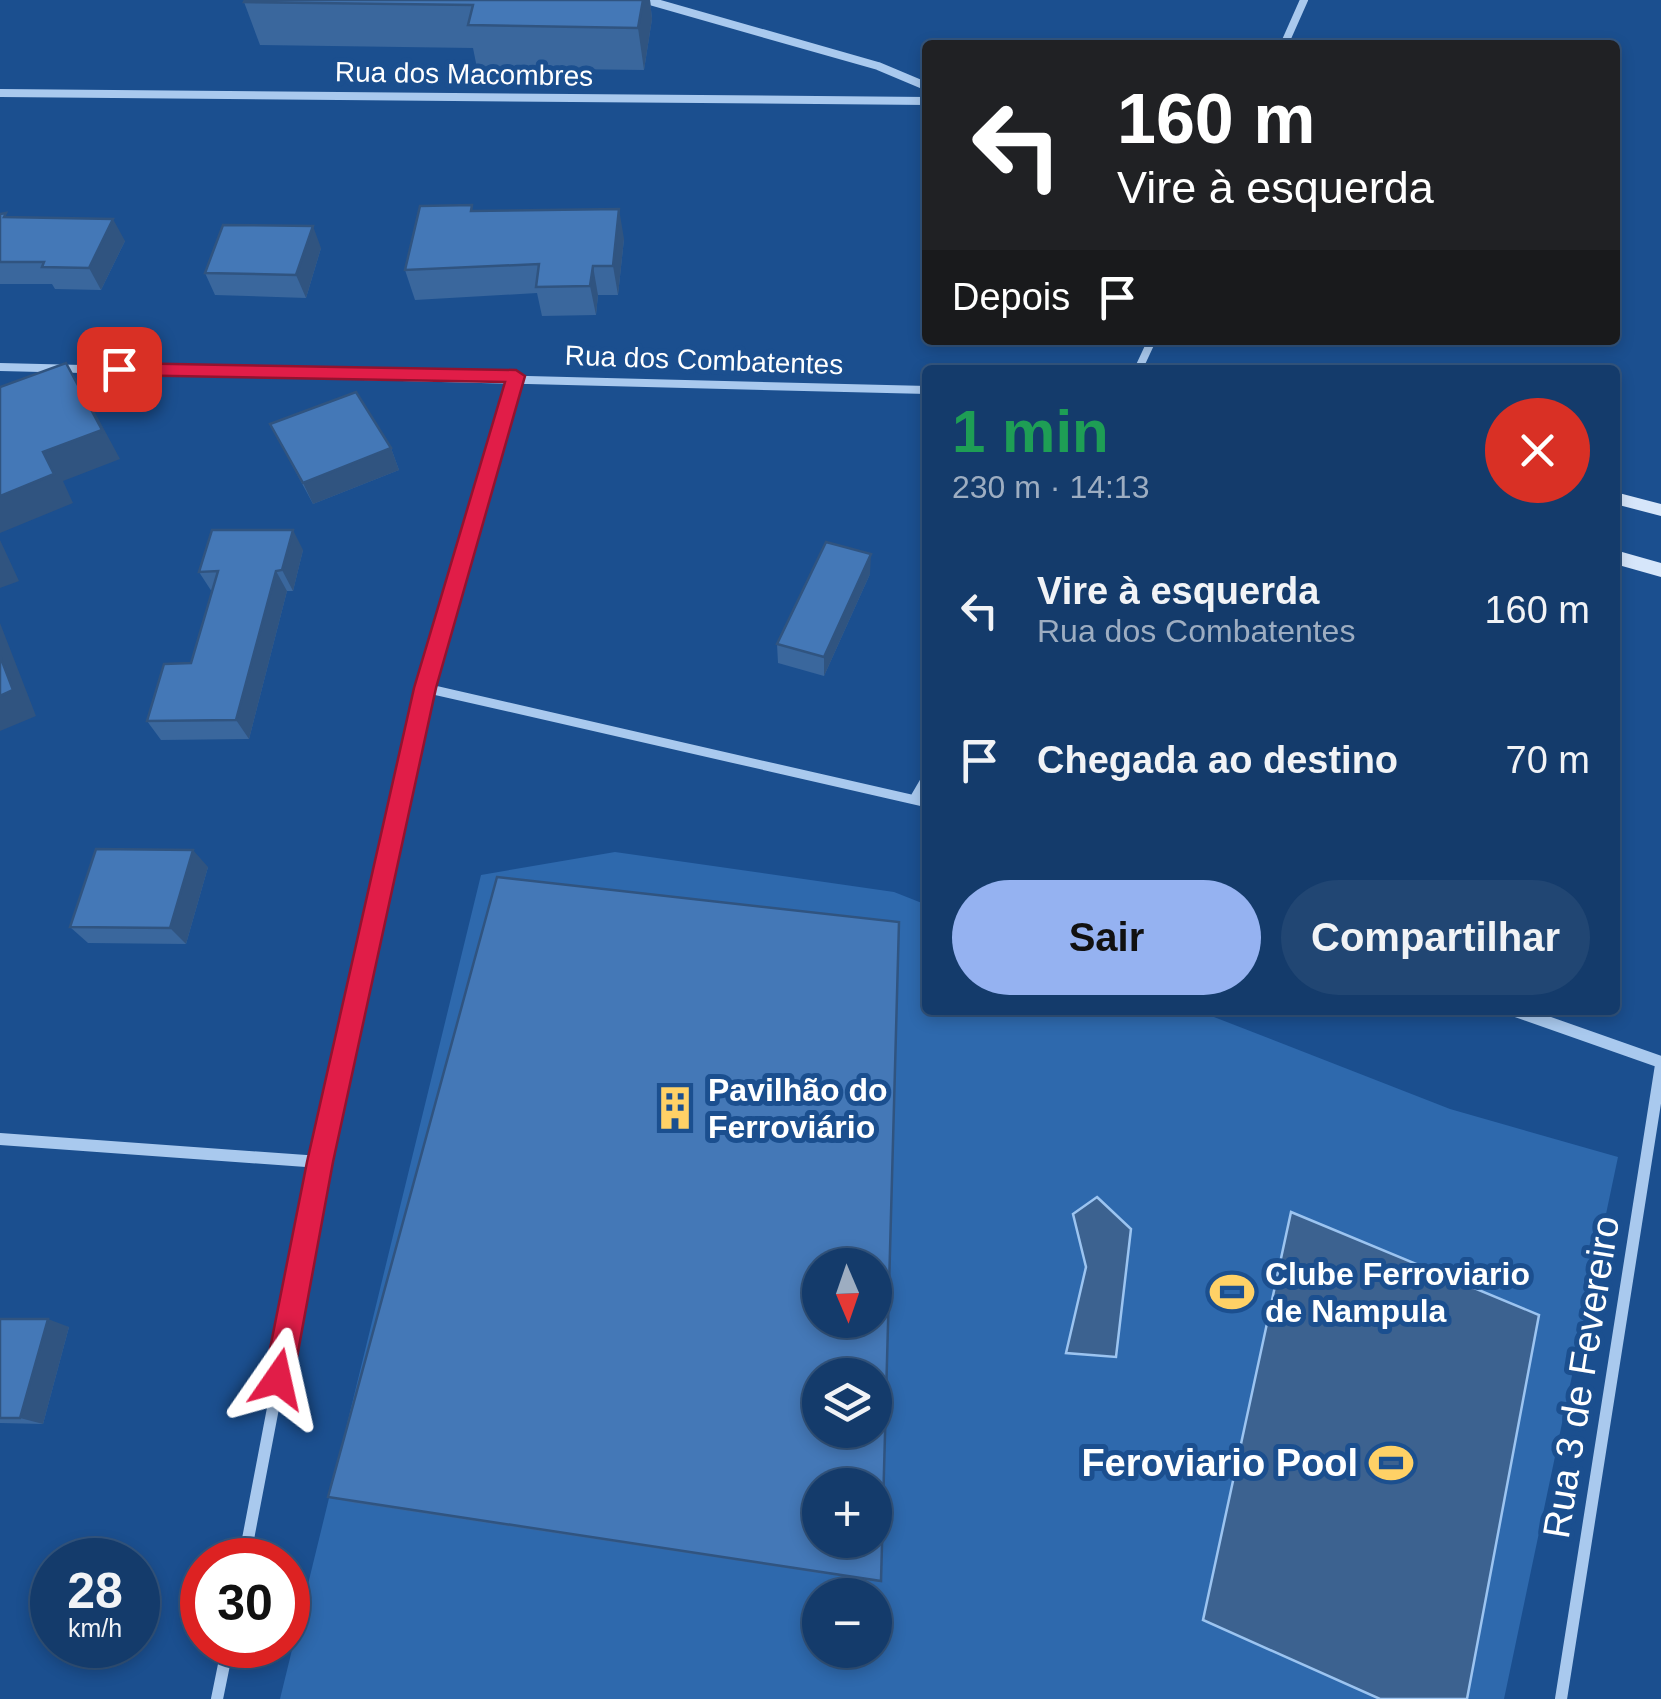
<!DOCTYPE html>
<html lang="pt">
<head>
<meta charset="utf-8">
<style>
	body { margin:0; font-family:Helvetica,sans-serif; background:#214673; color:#f1f3f6; height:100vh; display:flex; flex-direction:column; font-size:38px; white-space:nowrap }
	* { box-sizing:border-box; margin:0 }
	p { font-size:32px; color:#9dadc1 }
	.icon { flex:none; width:55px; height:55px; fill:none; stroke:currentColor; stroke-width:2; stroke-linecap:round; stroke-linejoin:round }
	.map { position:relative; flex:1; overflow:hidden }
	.drawer { position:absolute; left:922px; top:365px; width:698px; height:650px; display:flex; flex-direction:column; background:#143b6b; border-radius:10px; box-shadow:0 5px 15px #0003,0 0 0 2px #33557e }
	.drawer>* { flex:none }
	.top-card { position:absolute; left:922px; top:40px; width:698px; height:305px; border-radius:10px; box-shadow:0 5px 15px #0003,0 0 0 2px #33557e; background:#202124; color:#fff; overflow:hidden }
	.needle { width:65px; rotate:178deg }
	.controls { position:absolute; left:802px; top:1248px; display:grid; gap:20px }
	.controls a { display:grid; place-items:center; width:90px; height:90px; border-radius:50%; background:#143b6b; box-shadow:0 5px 15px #0003,0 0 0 2px #33557e; font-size:50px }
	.speed { position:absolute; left:30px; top:1538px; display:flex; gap:20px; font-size:50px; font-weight:700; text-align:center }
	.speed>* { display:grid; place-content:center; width:130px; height:130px; border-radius:50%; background:#143b6b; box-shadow:0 5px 15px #0003,0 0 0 2px #33557e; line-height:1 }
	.speed small { font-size:25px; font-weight:400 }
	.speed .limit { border:15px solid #d22; background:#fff; color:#111 }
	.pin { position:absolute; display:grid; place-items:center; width:85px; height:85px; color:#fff; margin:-42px; border-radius:20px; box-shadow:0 5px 15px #0006 }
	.me { position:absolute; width:110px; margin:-55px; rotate:11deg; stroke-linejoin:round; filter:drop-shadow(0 0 8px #0008) }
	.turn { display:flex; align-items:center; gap:35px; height:210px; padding:0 30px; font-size:45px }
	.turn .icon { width:130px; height:130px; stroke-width:2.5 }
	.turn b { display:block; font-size:70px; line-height:85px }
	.then { display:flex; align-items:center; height:95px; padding:0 30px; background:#0003; gap:20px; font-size:38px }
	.round { display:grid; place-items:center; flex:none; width:105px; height:105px; border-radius:52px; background:#214673 }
	.head { display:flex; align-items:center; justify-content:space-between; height:170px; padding:0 30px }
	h1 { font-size:60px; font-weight:700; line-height:75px; color:#1e9e55 }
	.button { display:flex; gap:20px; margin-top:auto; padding:20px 30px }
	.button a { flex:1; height:115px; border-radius:60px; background:#95b2f1; color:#111; font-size:40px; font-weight:700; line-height:115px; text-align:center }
	.button a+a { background:#214673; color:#f1f3f6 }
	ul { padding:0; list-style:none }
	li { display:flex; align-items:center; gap:30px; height:150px; padding:0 30px }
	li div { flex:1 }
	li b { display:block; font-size:38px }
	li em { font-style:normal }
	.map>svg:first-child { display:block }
	.green { fill:#2e69ad; fill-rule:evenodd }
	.water { fill:#3c6290; stroke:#9cc4f0; stroke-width:2.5 }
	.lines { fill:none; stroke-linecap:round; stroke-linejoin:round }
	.street-far2 { stroke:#a9c9ee; stroke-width:8 }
	.street-far1 { stroke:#a9c9ee; stroke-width:9 }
	.street { stroke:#a9c9ee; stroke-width:12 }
	.secondary { fill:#d6e6fa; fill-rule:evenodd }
	.wall { fill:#3a679d }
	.shaded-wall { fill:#305480 }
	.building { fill:#4478b7; stroke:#305480; stroke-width:2.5; fill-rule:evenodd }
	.route { fill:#e11d48; stroke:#92132f; stroke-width:2.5 }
	.labels { text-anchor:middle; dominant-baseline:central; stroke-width:10; stroke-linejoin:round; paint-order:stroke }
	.far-street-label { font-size:28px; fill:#fff; stroke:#1b4f8f }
	.poi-label { font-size:32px; font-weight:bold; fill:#fff; stroke:#1b4f8f; text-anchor:start }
	.near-street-label { font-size:38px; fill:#fff; stroke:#1b4f8f }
	.near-poi-label { font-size:38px; font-weight:bold; fill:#fff; stroke:#1b4f8f; text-anchor:end }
</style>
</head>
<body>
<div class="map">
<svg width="1661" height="1699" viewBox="0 0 1661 1699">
	<rect width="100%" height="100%" fill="#1b4f8f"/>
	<!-- green -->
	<path class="green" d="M615 852 894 892 927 905 928 1010H1196L1450 1109 1618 1157 1504 1699H280L481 875ZM820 1265H875V1320H820ZM820 1375H875V1430H820ZM820 1485H875V1540H820ZM820 1595H875V1650H820Z"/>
	<!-- water -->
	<path class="water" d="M1097 1197 1131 1229 1116 1357 1066 1353 1086 1267 1073 1214Z
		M1291 1212 1539 1315 1467 1699H1380L1203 1620Z"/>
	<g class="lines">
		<!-- street-far2 -->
		<path class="street-far2" d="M646 0 878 66 928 87
			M1284 45 1304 0
			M0 93 928 101
			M0 367 928 390
			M1138 370 1152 340
			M501 427 516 377"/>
		<!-- street-far1 -->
		<path class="street-far1" d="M425 688 928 803
			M914 799 928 775
			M360 980 425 688 502 424"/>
		<!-- street -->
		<path class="street" d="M1513 1010 1661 1062
			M0 1139 320 1162
			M244 1560 320 1162 361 978
			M217 1699 228 1645
			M1561 1699 1661 1065"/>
		<!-- secondary -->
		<path class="secondary" d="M1615 492 1661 504V516L1615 504Z
			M1615 550 1661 563V577L1615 564Z"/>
	</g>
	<!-- wall -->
	<path class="wall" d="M650 0 652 19 644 70 477 68 473 48 260 45 244 2Z
		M474 211 624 239 618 295H598L596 315 542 316 537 293 415 300 405 270Z
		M0 214 7 217 125 241 101 290 55 289 52 284H0Z
		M321 248 306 298 215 295 205 273Z
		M270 424 391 448 399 470 313 504Z
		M303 550 293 591H287L249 739 161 740 147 721 191 663 212 592 199 572Z
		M870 574 824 676 778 663 777 644Z
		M208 867 186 944 88 943 70 927Z
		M0 1319 69 1327 43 1424 0 1423Z
		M328 1497 881 1581 878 1582 354 1503Z"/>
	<!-- shaded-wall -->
	<path class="shaded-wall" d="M643 0H650L652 19 644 70 638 28Z
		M619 209 624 239 618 295 613 266Z
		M113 219 125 241 101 290 89 268Z
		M313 226 321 248 306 298 296 275Z
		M593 266 598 295 596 315 590 286Z
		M66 363 84 392 120 459 63 481 73 503 0 533V496L43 452Z
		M391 448 399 470 313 504 303 483Z
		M293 530 303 550 293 591 282 570Z
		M0 540 19 581 0 588Z
		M871 554 870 574 824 676V657Z
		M276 571 287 591 249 739 236 720Z
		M0 623 36 716 0 731Z
		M193 850 208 867 186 944 170 928Z
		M48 1319 69 1327 43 1424 20 1418Z"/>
	<!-- building -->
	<path class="building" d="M245 0H643L638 28 468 25 473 5 244 2Z
		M472 205 471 211 619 209 613 266H593L590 286 536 287 539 264 405 270 420 206Z
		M6 213 4 217 113 219 89 268 42 267 44 262H0V214Z
		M223 225 313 226 296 275 205 273Z
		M66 363 102 430 43 452 54 474 0 496V387Z
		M356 392 391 448 303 483 270 424Z
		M212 530H293L282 570 276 571 236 720 147 721 164 664 191 663 218 571 199 572Z
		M826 542 871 554 824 657 777 644Z
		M0 656 13 690 0 696Z
		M96 849 193 850 170 928 70 927Z
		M497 877 899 922 881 1581 328 1497ZM820 1265H875V1320H820ZM820 1375H875V1430H820ZM820 1485H875V1540H820Z
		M0 1319H48L20 1418H0Z"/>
	<!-- route -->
	<path class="route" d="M119 363 516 370 525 376 436 688 333 1162 293 1379 288 1389 278 1393 269 1389 264 1379 307 1162 414 688 505 382 119 375 110 369Z"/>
	<!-- icons -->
	<defs>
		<g id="building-bare" transform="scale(3.45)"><path d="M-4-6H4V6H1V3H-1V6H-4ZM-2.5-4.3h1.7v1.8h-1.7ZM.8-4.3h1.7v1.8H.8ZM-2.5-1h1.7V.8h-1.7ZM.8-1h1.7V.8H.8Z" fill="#ffd166" stroke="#1b4f8f" stroke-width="2.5" paint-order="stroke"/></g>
		<g id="stadium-bare" transform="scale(3.45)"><path d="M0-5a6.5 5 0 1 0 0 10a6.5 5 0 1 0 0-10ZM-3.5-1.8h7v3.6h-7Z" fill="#ffd166" stroke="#1b4f8f" stroke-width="2.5" paint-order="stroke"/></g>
	</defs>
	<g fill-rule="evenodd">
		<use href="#building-bare" x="675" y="1108"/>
		<use href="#stadium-bare" x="1232" y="1292"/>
		<use href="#stadium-bare" x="1391" y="1463"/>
	</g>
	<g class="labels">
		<!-- far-street labels -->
		<g class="far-street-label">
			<text transform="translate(464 74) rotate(1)">Rua dos Macombres</text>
			<text transform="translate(704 360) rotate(2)">Rua dos Combatentes</text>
		</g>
		<!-- poi labels -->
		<g class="poi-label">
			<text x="708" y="1090">Pavilhão do<tspan x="708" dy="37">Ferroviário</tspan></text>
			<text x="1265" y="1274">Clube Ferroviario<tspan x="1265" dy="37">de Nampula</tspan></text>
		</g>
		<!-- near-street labels -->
		<g class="near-street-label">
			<text transform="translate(1581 1377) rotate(-81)">Rua 3 de Fevereiro</text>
		</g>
		<!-- near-poi labels -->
		<g class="near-poi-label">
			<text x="1358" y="1463">Feroviario Pool</text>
		</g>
	</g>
</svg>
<div class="controls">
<a><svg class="needle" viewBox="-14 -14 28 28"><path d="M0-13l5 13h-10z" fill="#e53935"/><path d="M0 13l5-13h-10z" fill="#9dadc1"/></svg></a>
<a><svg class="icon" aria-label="layers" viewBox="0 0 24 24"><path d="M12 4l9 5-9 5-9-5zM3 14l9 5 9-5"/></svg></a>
<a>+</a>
<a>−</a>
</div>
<div class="speed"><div>28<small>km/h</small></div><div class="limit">30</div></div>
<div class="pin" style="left:119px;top:369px;background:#d93025"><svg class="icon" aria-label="arrive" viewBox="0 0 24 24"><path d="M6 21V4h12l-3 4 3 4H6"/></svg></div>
<svg class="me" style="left:278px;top:1379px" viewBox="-20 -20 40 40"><path d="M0-17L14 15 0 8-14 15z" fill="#e11d48" stroke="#fff" stroke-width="4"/></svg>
<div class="top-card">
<div class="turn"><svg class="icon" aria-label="left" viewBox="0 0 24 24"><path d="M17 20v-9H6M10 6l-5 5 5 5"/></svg><div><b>160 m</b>Vire à esquerda</div></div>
<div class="then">Depois<svg class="icon" aria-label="arrive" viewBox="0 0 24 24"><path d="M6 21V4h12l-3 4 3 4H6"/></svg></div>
</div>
<section class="drawer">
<div class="head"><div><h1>1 min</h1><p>230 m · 14:13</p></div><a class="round" style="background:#d93025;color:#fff"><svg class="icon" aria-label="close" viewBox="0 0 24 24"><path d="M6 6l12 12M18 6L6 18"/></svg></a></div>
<ul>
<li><svg class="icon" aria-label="left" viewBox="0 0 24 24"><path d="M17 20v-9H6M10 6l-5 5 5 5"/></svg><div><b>Vire à esquerda</b><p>Rua dos Combatentes</p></div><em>160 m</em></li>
<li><svg class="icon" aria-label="arrive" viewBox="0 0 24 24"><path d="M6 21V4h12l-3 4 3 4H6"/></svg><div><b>Chegada ao destino</b></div><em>70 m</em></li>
</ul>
<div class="button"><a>Sair</a><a>Compartilhar</a></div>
</section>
</div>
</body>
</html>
